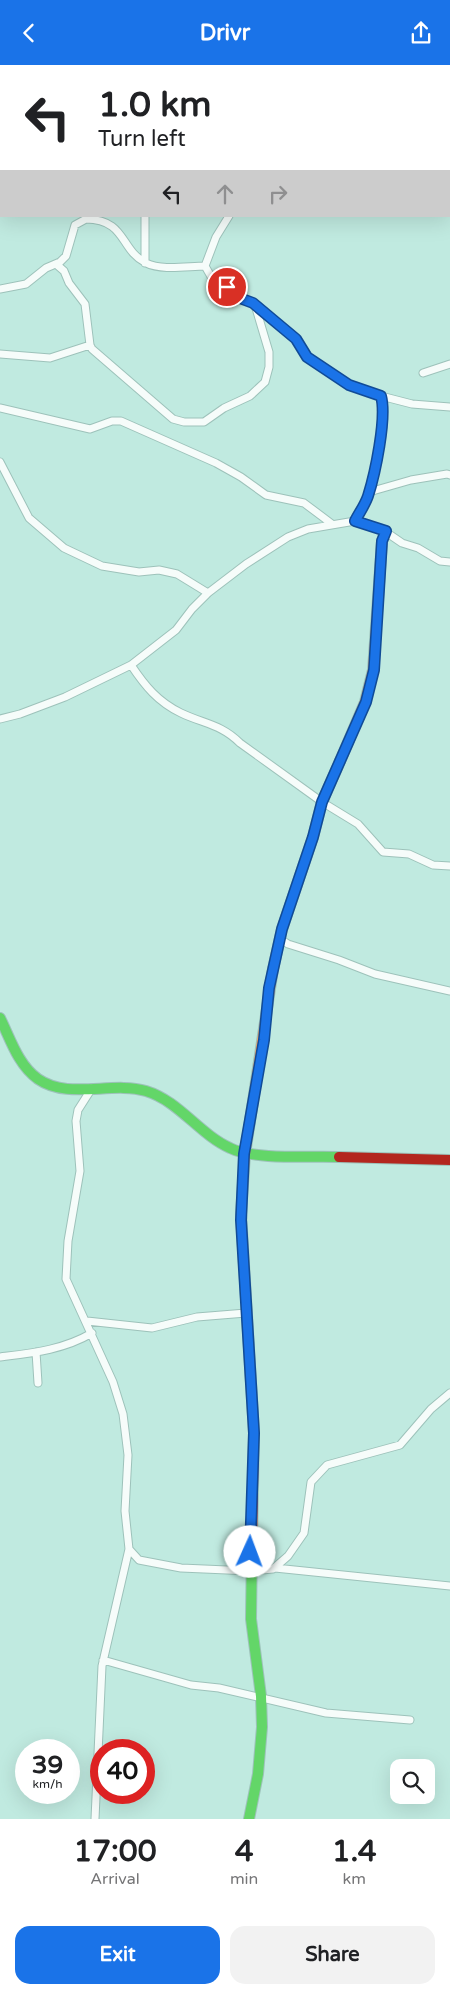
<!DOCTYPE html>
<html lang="en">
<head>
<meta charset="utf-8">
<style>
	body { margin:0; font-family:"Varela Round",sans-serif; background:#f2f2f2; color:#202124; height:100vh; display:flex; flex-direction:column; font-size:19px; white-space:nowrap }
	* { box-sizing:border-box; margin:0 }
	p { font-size:16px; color:#757577 }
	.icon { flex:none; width:28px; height:28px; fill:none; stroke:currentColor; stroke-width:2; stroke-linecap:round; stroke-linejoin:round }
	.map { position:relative; height:1754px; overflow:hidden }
	.details { display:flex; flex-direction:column; background:#fff; flex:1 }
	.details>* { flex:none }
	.hud { position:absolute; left:0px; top:0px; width:450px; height:152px; box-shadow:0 5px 20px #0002; background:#fff; color:#202124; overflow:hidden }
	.fabs { position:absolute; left:390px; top:1694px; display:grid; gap:10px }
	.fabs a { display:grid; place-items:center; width:45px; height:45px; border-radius:10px; background:#fff; box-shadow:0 5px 20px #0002; font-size:25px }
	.speed { position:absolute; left:15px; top:1674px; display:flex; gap:10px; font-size:25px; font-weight:700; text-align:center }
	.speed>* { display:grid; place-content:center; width:65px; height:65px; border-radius:50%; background:#fff; box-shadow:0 5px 20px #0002; line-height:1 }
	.speed small { font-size:12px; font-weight:400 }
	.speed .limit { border:8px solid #d22; background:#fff; color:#111 }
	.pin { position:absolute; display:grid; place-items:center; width:42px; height:42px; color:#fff; margin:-21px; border:2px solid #fff; border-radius:50%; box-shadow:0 1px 5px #0007 }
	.me { position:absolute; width:55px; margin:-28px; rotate:2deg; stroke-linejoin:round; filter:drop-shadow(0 0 4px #0008) }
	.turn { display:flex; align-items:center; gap:18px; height:105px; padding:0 15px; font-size:22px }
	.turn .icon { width:65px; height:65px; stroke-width:2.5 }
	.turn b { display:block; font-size:35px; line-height:42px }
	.lanes { display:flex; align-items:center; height:48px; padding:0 15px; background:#0003; justify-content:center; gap:25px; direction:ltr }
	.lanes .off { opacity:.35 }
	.eta { display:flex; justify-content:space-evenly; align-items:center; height:85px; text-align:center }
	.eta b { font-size:30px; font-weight:800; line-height:35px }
	.cta { display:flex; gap:10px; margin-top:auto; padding:10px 15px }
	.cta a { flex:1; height:58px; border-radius:15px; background:#1a73e8; color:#fff; font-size:20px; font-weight:800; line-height:58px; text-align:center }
	.cta a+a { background:#f2f2f2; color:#202124 }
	header { display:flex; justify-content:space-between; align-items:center; height:65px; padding:0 15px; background:#1a73e8; color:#fff; font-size:22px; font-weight:800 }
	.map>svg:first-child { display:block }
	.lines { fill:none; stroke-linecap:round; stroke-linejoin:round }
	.street-casing { stroke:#9dc2ba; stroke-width:9 }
	.fast-casing { stroke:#9dc2ba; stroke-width:12 }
	.slow-casing { stroke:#9dc2ba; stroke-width:12 }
	.jam-casing { stroke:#9dc2ba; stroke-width:12 }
	.street { stroke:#f6fcfa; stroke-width:7 }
	.fast { stroke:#63d668; stroke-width:10 }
	.slow { stroke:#ff974d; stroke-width:10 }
	.jam { stroke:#b3261e; stroke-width:10 }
	.route-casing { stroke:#114b97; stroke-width:12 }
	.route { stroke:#1a73e8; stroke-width:9 }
</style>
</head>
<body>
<header><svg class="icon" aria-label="back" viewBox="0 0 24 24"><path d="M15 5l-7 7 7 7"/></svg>Drivr<svg class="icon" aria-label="share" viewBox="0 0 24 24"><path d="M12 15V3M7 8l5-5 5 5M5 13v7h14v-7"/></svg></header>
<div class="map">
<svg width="450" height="1754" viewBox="0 0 450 1754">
	<rect width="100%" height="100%" fill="#c0eae0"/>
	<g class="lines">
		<!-- street casing -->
		<g class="street-casing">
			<path id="street" d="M346 0 348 1
				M373 1 374 0
				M0 5H1
				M0 145 1 144
				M145 151V198
				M56 199 64 206 69 218 85 239 90 280 92 284 173 354 184 357H204L224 343 250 331 265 317 269 302V287L255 240 237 232 227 222 213 215 205 201 216 172 229 151
				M0 224 26 219 46 203 60 197 66 191 75 160 86 154C127 155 119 184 146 198 162 206 188 201 205 201
				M257 243 296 274 305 290 318 300 349 319 381 331C387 352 375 410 368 431 365 440 359 448 355 456
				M0 289 50 293 90 280
				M423 308 450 299
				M381 331 412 339 450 342
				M0 343 90 364 112 356H121L216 398 241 412 266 430 304 438 332 459
				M0 397 29 453 64 483 102 501 139 507 159 505 177 509 208 528
				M369 427 411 415 447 409 450 410
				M131 600C145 621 158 637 181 648 204 659 221 659 240 678L322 737 358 759 383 787 409 789 433 800 450 801
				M0 654 20 649 65 632 131 600 176 565 192 544 208 528 246 499 288 472 308 464 355 456 383 465 402 478 418 483 440 496 450 497
				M280 874 288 879 339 895 375 909 450 926
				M92 1023 78 1045 76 1056 80 1106 68 1176 66 1214 113 1317 123 1349 128 1390 125 1446 129 1484 102 1601 95 1754
				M87 1256 152 1263 197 1252 246 1248
				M36 1287 38 1318
				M0 1292C32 1288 63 1285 92 1268
				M129 1484 139 1495 181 1503 250 1506 273 1504 288 1491 304 1468 311 1417 327 1400 400 1380 431 1344 450 1328
				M275 1503 450 1521
				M103 1595 191 1620 219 1623 326 1648 410 1655"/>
		</g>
		<!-- fast casing -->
		<g class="fast-casing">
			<path id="fast" d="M0 953C10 973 18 1000 38 1014 68 1035 112 1016 146 1026 179 1036 199 1069 230 1083 254 1095 310 1091 339 1092
				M249 1754 258 1709 262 1662 261 1631 251 1554 252 1477"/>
		</g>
		<!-- slow casing -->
		<g class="slow-casing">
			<path id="slow" d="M340 696 365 637 373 605 382 476 386 466
				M241 1149 245 1089 273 904"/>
		</g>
		<!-- jam casing -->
		<g class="jam-casing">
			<path id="jam" d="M273 904 282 864 313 772 322 737 340 696
				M339 1092 450 1095
				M241 1149 254 1368 252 1477"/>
		</g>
		<!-- street -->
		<use href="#street" class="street"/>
		<!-- fast -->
		<use href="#fast" class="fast"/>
		<!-- slow -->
		<use href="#slow" class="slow"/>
		<!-- jam -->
		<use href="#jam" class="jam"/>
	</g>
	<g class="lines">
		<!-- route casing -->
		<g class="route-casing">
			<path id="route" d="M227 222 237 232 253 238 296 274 307 292 349 320 381 331C387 353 375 409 368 431 365 440 359 448 355 456L386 466 382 476 374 605 366 637 322 737 313 772 282 864 269 923 264 975 244 1089 241 1155 254 1368 250 1487"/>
		</g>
		<!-- route -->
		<use href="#route" class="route"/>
	</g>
</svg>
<div class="fabs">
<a><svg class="icon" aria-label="search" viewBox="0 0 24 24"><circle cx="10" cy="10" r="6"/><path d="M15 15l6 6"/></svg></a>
</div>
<div class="speed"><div>39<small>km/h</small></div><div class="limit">40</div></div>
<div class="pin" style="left:227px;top:222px;background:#d93025"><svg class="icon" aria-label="arrive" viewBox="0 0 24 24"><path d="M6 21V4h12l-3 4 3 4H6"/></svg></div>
<svg class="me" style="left:250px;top:1487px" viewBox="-20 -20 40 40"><circle r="19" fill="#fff"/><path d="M0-13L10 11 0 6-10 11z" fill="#1a73e8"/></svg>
<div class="hud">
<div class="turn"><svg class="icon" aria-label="left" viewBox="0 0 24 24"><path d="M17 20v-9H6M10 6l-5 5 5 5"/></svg><div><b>1.0 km</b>Turn left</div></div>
<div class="lanes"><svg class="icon" aria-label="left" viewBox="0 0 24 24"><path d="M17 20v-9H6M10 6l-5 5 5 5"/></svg><svg class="icon off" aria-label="ahead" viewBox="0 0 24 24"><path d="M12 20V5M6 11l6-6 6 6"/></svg><svg class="icon off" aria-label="right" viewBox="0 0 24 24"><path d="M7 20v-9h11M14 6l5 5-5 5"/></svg></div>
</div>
</div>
<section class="details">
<div class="eta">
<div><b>17:00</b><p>Arrival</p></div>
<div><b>4</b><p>min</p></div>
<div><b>1.4</b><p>km</p></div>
</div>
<div class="cta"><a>Exit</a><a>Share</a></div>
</section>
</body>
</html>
